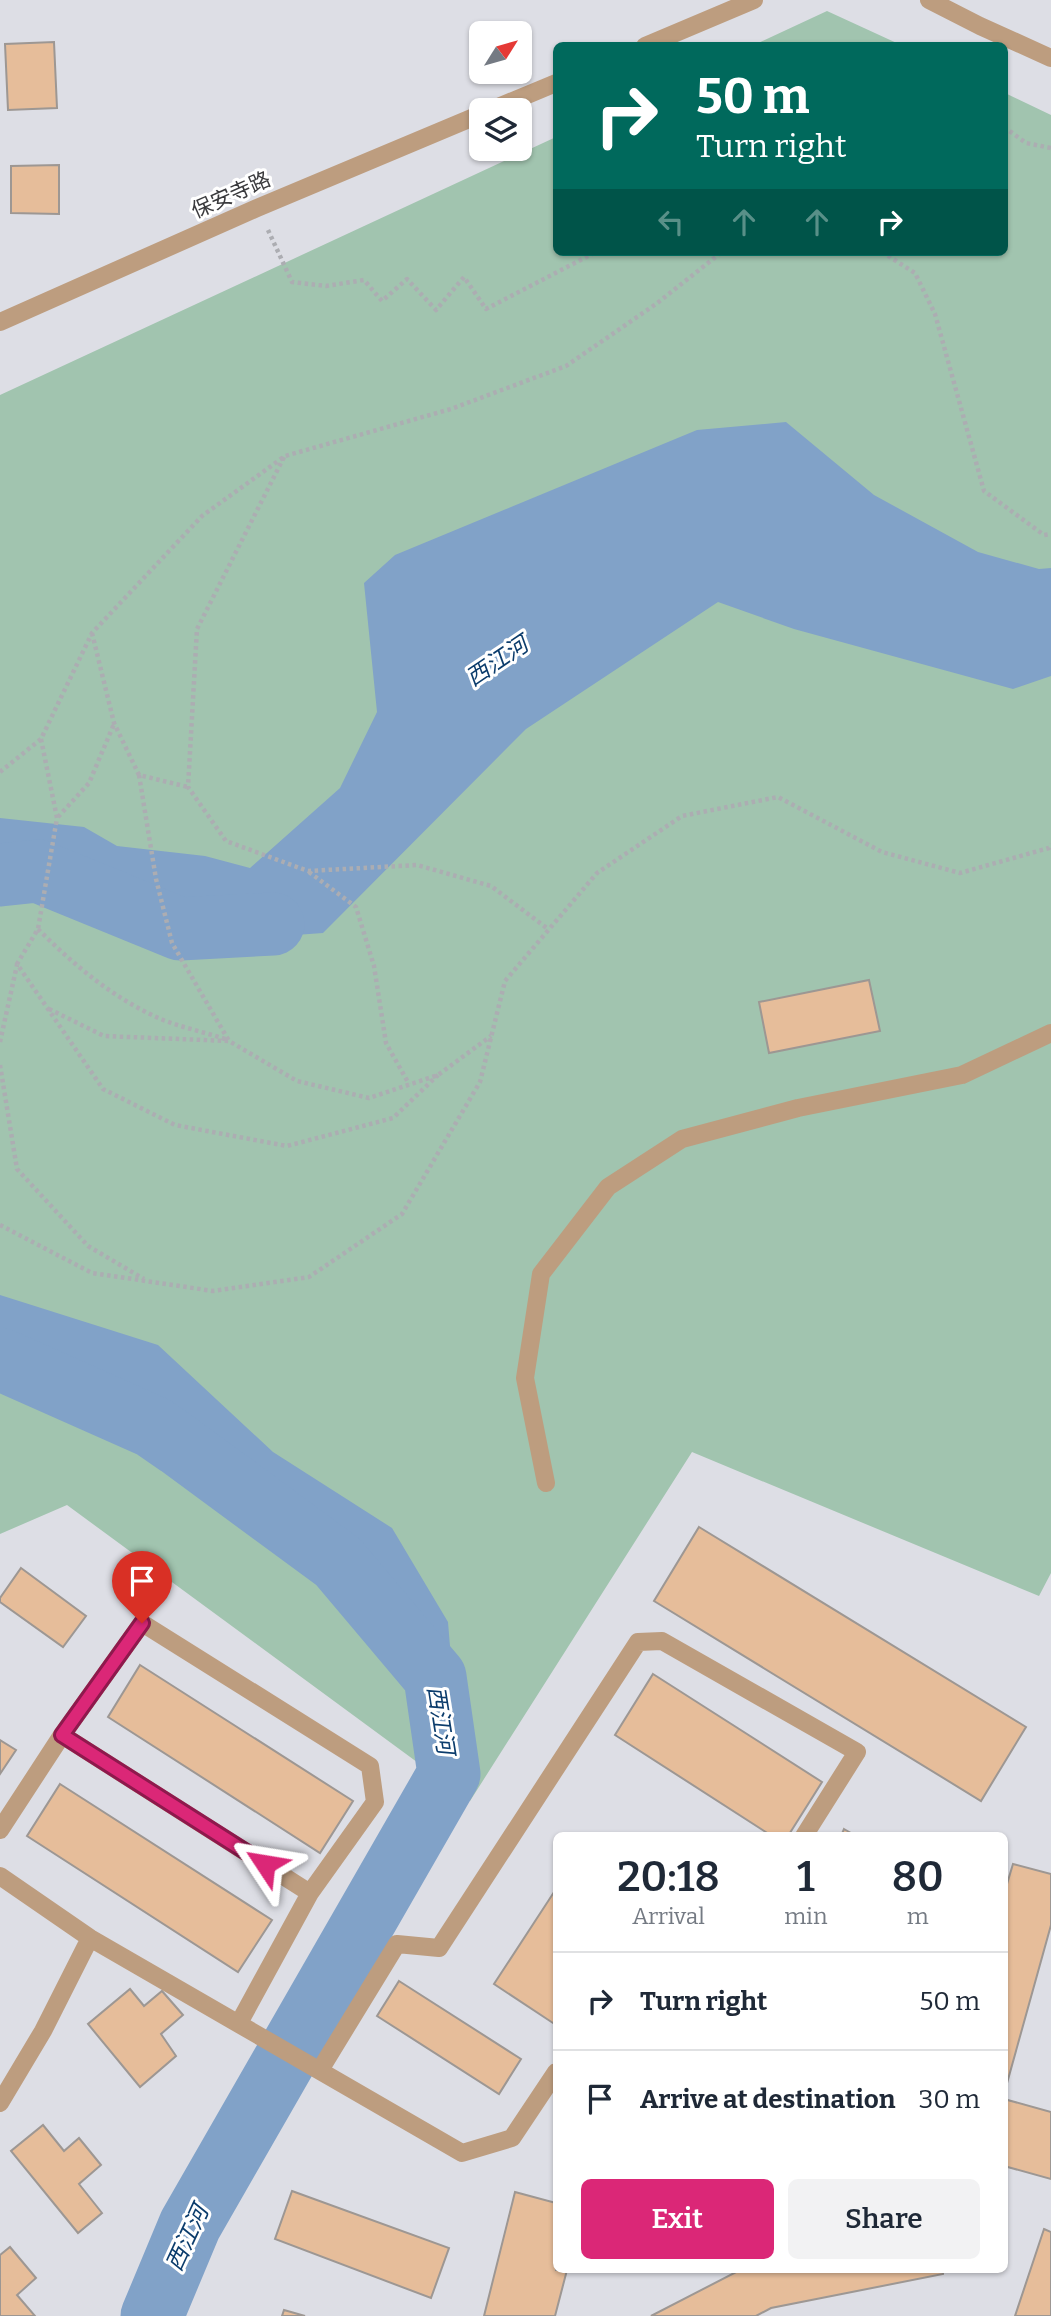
<!DOCTYPE html>
<html lang="en">
<head>
<meta charset="utf-8">
<style>
	body { margin:0; font-family:Bitter,"Noto Sans SC",serif; background:#f2f2f3; color:#1f2937; height:100vh; display:flex; flex-direction:column; font-size:26px; white-space:nowrap }
	* { box-sizing:border-box; margin:0 }
	p { font-size:23px; color:#747a83 }
	.icon { flex:none; width:38px; height:38px; fill:none; stroke:currentColor; stroke-width:2; stroke-linecap:round; stroke-linejoin:round }
	.map { position:relative; flex:1; overflow:hidden }
	.side { position:absolute; left:553px; top:1832px; width:455px; height:441px; display:flex; flex-direction:column; background:#fff; border-radius:10px; box-shadow:0 2px 5px #0004 }
	.side>* { flex:none }
	.hud { position:absolute; left:553px; top:42px; width:455px; height:214px; border-radius:10px; box-shadow:0 2px 5px #0004; background:#00695c; color:#fff; overflow:hidden }
	.needle { width:46px; rotate:53deg }
	.controls { position:absolute; left:469px; top:21px; display:grid; gap:14px }
	.controls a { display:grid; place-items:center; width:63px; height:63px; border-radius:10px; background:#fff; box-shadow:0 2px 5px #0004; font-size:35px }
	.pin { position:absolute; display:grid; place-items:center; width:60px; height:60px; color:#fff; margin:-72px -30px; border-radius:50% 50% 50% 0; rotate:-45deg; box-shadow:0 0 7px #0007 }
	.pin .icon { rotate:45deg }
	.me { position:absolute; width:77px; margin:-38px; rotate:303deg; stroke-linejoin:round; filter:drop-shadow(0 0 5px #0008) }
	.turn { display:flex; align-items:center; gap:24px; height:147px; padding:0 28px; font-size:32px }
	.turn .icon { width:91px; height:91px; stroke-width:2.5 }
	.turn b { display:block; font-size:49px; line-height:60px }
	.lanes { display:flex; align-items:center; height:66px; padding:0 28px; background:#0003; justify-content:center; gap:35px; direction:ltr }
	.lanes .off { opacity:.35 }
	.eta { display:flex; justify-content:space-evenly; align-items:center; height:119px; text-align:center }
	.eta b { font-size:42px; font-weight:600; line-height:49px }
	.cta { display:flex; gap:14px; margin-top:auto; padding:14px 28px }
	.cta a { flex:1; height:80px; border-radius:10px; background:#db2777; color:#fff; font-size:28px; font-weight:600; line-height:80px; text-align:center }
	.cta a+a { background:#f2f2f3; color:#1f2937 }
	ul { padding:0; list-style:none }
	li { display:flex; align-items:center; gap:21px; height:98px; padding:0 28px; border-top:2px solid #e0e1e3 }
	li div { flex:1 }
	li b { display:block; font-size:26px }
	li em { font-style:normal }
	.map>svg:first-child { display:block }
	.green { fill:#a1c4af }
	.water { fill:#81a2c8 }
	.lines { fill:none; stroke-linecap:round; stroke-linejoin:round }
	.river { stroke:#81a2c8; stroke-width:63 }
	.building { fill:#e6bd9a; stroke:#9d9793; stroke-width:2 }
	.path { stroke:#acadb2; stroke-width:4.5; stroke-dasharray:3.5 3.5; stroke-linecap:butt }
	.minor { stroke:#bd9d7f; stroke-width:18 }
	.tertiary { stroke:#bd9d7f; stroke-width:18 }
	.route-casing { stroke:#8e194d; stroke-width:18 }
	.route { stroke:#db2777; stroke-width:12 }
	.labels { text-anchor:middle; dominant-baseline:central; stroke-width:6; stroke-linejoin:round; paint-order:stroke }
	.street-label { font-size:21px; fill:#3a3a3d; stroke:#fff }
	.water-label { font-size:23px; font-style:italic; fill:#0b3c6c; stroke:#fff }
</style>
</head>
<body>
<div class="map">
<svg width="1051" height="2316" viewBox="0 0 1051 2316">
	<rect width="100%" height="100%" fill="#dddee5"/>
	<!-- green -->
	<path class="green" d="M827 11 901 45H754Z
		M1005 93 1051 115V1573L1039 1596 692 1452 470 1801 67 1505 0 1534V395L556 137V252H1004Z"/>
	<!-- water -->
	<path class="water" d="M786 422 874 495 978 552 1039 569 1051 568V676L1013 689 794 629 718 602 526 729 323 933 212 941 81 879 0 881V818L84 827 117 846 205 856 250 868 340 788 377 712 364 583 395 555 697 430Z
		M0 1295 158 1345 273 1452 392 1528 448 1622 454 1695 362 1567 285 1543 179 1445 0 1346Z"/>
	<g class="lines">
		<!-- river -->
		<path class="river" d="M0 875 38 871 180 929 273 924
			M0 1359 153 1427 179 1445 338 1562 435 1677 449 1774 190 2225 152 2316"/>
	</g>
	<!-- building -->
	<path class="building" d="M54 42 57 108 8 110 5 44Z
		M59 165V214L11 213V166Z
		M869 980 880 1031 769 1053 759 1002Z
		M699 1527 1026 1727 981 1801 654 1601Z
		M21 1568 86 1616 63 1647 0 1602V1598Z
		M140 1665 353 1801 320 1853 108 1717Z
		M653 1674 822 1782 788 1836H772L615 1735Z
		M0 1740 16 1750 0 1774Z
		M60 1784 272 1920 238 1972 27 1836Z
		M844 1829 856 1836H841Z
		M1013 1864 1051 1874V1925L1004 2094V1894Z
		M556 1889V2025L494 1984Z
		M399 1981 521 2059 499 2094 377 2016Z
		M130 1989 144 2006 162 1991 183 2015 161 2034 176 2056 140 2087 88 2024Z
		M1004 2099 1051 2112V2179L1004 2166Z
		M43 2125 64 2151 79 2138 101 2165 79 2184 102 2213 78 2233 11 2151Z
		M292 2191 449 2248 431 2298 275 2239Z
		M515 2192 556 2203V2270H567L555 2316H484Z
		M1044 2229 1051 2232V2316H1015Z
		M10 2247 36 2278 17 2295 35 2316H0V2255Z
		M740 2270H943V2274L771 2308 756 2316H651Z
		M284 2310 305 2316H282Z"/>
	<g class="lines">
		<!-- path -->
		<path class="path" d="M1004 127 1026 143 1051 148
			M268 230 292 282 326 286 364 280 382 301 407 279 436 310 464 277 486 309 596 252
			M882 252 915 273 935 314 984 491 1044 535 1051 534
			M284 457 197 629 188 787 226 841 308 871 417 865 491 886 548 929
			M92 633 114 723 139 775 188 787
			M41 739 57 818 38 929 17 964 103 1089 175 1125 287 1146 393 1118 438 1075
			M0 772 41 739 92 633 202 516 285 456 451 409 566 366 656 304 722 252
			M139 775 156 879 172 943 229 1041
			M58 817 89 783 114 724
			M309 872 356 907 374 966 386 1043 409 1084
			M38 929C72 963 108 994 152 1015 174 1026 201 1031 225 1039
			M49 1009 104 1036 229 1041 297 1081 369 1098 438 1075 491 1036
			M0 1042 17 965
			M0 1065 17 1169 88 1246 144 1279
			M0 1225 92 1273 213 1291 309 1277 402 1214 480 1082 505 981 597 873 682 816 778 797 882 852 960 873 1049 848 1051 844"/>
		<!-- minor -->
		<path class="minor" d="M546 1483 525 1378 541 1274 608 1187 682 1139 798 1108 962 1075 1051 1033
			M62 1735 310 1893
			M0 1830 62 1735 142 1623 370 1766 375 1802 310 1893 239 2023
			M0 1876 90 1938 462 2153 512 2138 556 2072
			M320 2070 397 1944 439 1948 638 1642 662 1641 857 1752 804 1836
			M0 2103 43 2031 90 1938"/>
		<!-- tertiary -->
		<path class="tertiary" d="M929 0 980 26 1051 58
			M645 46 754 0
			M491 110 556 83
			M0 322 257 208 481 114"/>
	</g>
	<g class="lines">
		<!-- route casing -->
		<g class="route-casing">
			<path id="route" d="M142 1623 62 1735 265 1864"/>
		</g>
		<!-- route -->
		<use href="#route" class="route"/>
	</g>
	<g class="labels">
		<!-- street labels -->
		<g class="street-label">
			<text transform="translate(231 195) rotate(-24)">保安寺路</text>
		</g>
		<!-- water labels -->
		<g class="water-label">
			<text transform="translate(497 661) rotate(-34)">西江河</text>
			<text transform="translate(441 1720) rotate(81)">西江河</text>
			<text transform="translate(187 2238) rotate(-65)">西江河</text>
		</g>
	</g>
</svg>
<div class="controls">
<a><svg class="needle" viewBox="-14 -14 28 28"><path d="M0-13l5 13h-10z" fill="#e53935"/><path d="M0 13l5-13h-10z" fill="#747a83"/></svg></a>
<a><svg class="icon" aria-label="layers" viewBox="0 0 24 24"><path d="M12 4l9 5-9 5-9-5zM3 14l9 5 9-5"/></svg></a>
</div>
<div class="pin" style="left:142px;top:1623px;background:#d93025"><svg class="icon" aria-label="arrive" viewBox="0 0 24 24"><path d="M6 21V4h12l-3 4 3 4H6"/></svg></div>
<svg class="me" style="left:265px;top:1864px" viewBox="-20 -20 40 40"><path d="M0-17L14 15 0 8-14 15z" fill="#db2777" stroke="#fff" stroke-width="4"/></svg>
<div class="hud">
<div class="turn"><svg class="icon" aria-label="right" viewBox="0 0 24 24"><path d="M7 20v-9h11M14 6l5 5-5 5"/></svg><div><b>50 m</b>Turn right</div></div>
<div class="lanes"><svg class="icon off" aria-label="left" viewBox="0 0 24 24"><path d="M17 20v-9H6M10 6l-5 5 5 5"/></svg><svg class="icon off" aria-label="ahead" viewBox="0 0 24 24"><path d="M12 20V5M6 11l6-6 6 6"/></svg><svg class="icon off" aria-label="ahead" viewBox="0 0 24 24"><path d="M12 20V5M6 11l6-6 6 6"/></svg><svg class="icon" aria-label="right" viewBox="0 0 24 24"><path d="M7 20v-9h11M14 6l5 5-5 5"/></svg></div>
</div>
<section class="side">
<div class="eta">
<div><b>20:18</b><p>Arrival</p></div>
<div><b>1</b><p>min</p></div>
<div><b>80</b><p>m</p></div>
</div>
<ul>
<li><svg class="icon" aria-label="right" viewBox="0 0 24 24"><path d="M7 20v-9h11M14 6l5 5-5 5"/></svg><div><b>Turn right</b></div><em>50 m</em></li>
<li><svg class="icon" aria-label="arrive" viewBox="0 0 24 24"><path d="M6 21V4h12l-3 4 3 4H6"/></svg><div><b>Arrive at destination</b></div><em>30 m</em></li>
</ul>
<div class="cta"><a>Exit</a><a>Share</a></div>
</section>
</div>
</body>
</html>
